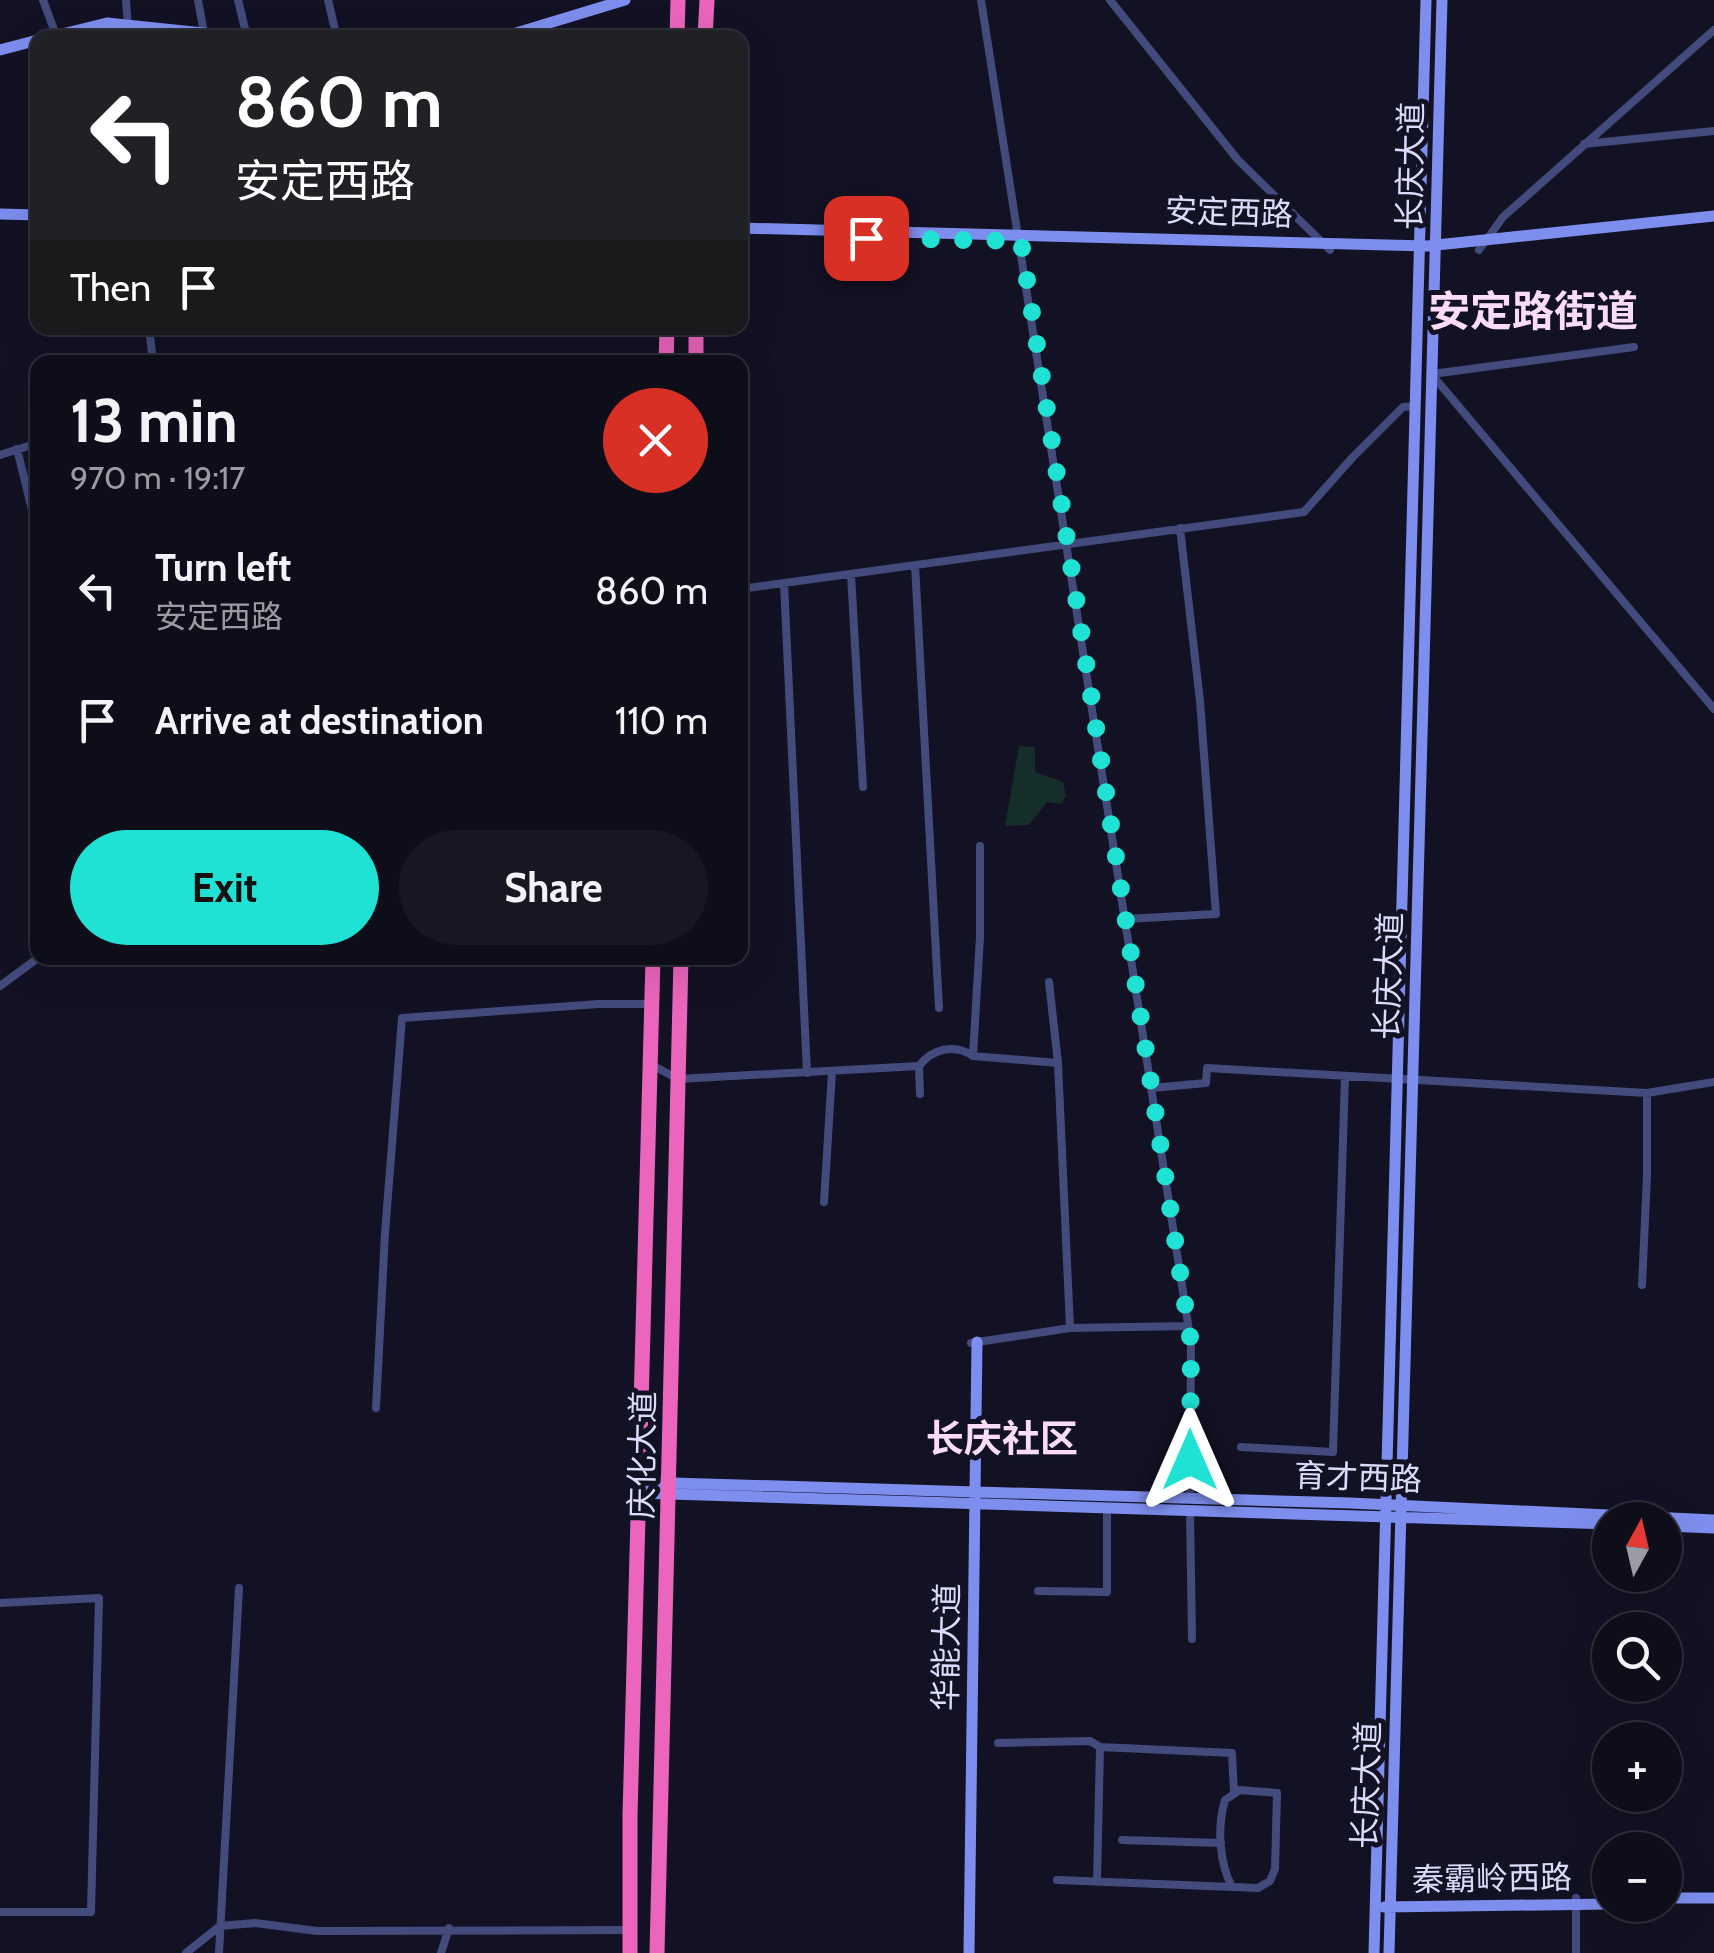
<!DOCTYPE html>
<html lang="en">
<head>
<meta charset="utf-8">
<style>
	body { margin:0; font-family:Cabin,"Noto Sans SC",sans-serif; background:#171724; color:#f1f3f6; height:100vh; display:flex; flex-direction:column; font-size:38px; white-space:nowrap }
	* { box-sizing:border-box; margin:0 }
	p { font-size:32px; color:#9b9ca3 }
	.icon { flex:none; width:55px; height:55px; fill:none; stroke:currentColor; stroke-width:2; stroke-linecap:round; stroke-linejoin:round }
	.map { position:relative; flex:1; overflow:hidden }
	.sheet { position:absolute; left:30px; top:355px; width:718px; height:610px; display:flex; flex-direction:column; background:#0e0e1b; border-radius:20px; box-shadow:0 10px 40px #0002,0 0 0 2px #2e2e3a }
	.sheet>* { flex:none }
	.top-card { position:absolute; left:30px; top:30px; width:718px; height:305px; border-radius:20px; box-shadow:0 10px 40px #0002,0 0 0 2px #2e2e3a; background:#202124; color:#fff; overflow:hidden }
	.needle { width:65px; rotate:8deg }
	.controls { position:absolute; left:1592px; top:1502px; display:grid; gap:20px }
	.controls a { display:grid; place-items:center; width:90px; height:90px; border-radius:50%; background:#0e0e1b; box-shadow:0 10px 40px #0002,0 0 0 2px #2e2e3a; font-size:50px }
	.pin { position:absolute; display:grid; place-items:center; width:85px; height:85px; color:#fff; margin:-42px; border-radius:20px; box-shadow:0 5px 15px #0006 }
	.me { position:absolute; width:110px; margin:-55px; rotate:0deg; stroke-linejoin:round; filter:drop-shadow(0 0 8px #0008) }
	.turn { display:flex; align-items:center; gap:35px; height:210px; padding:0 40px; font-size:45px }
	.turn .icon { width:130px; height:130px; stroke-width:2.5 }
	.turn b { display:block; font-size:70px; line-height:85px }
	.then { display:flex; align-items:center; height:95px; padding:0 40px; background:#0003; gap:20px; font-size:38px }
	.round { display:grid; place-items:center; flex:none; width:105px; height:105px; border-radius:52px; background:#171724 }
	.head { display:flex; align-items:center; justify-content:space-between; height:170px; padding:0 40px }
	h1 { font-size:60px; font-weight:800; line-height:75px }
	.button { display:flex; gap:20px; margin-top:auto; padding:20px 40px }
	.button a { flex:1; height:115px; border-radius:60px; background:#1fe2d4; color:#111; font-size:40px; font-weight:800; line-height:115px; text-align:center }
	.button a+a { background:#171724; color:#f1f3f6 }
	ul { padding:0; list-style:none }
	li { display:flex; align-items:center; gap:30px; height:130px; padding:0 40px }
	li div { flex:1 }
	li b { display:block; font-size:38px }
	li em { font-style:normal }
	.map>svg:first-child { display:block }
	.green { fill:#162e29 }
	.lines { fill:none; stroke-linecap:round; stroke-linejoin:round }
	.street { stroke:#434b7d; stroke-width:8 }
	.secondary { stroke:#7e8eee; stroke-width:11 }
	.highway { stroke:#eb65bc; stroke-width:15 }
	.route { stroke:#1fe2d4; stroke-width:18; stroke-dasharray:0 32.4 }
	.labels { text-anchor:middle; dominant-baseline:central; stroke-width:10; stroke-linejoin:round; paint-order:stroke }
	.street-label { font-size:32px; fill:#dadcfa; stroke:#121224 }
	.quarter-label { font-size:38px; font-weight:bold; fill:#fadcf5; stroke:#121224 }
	.district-label { font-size:42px; font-weight:bold; fill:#fadcf5; stroke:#121224 }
</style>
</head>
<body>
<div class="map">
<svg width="1714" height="1953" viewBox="0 0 1714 1953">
	<rect width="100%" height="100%" fill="#121224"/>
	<!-- green -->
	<path class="green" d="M1019 746 1035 747V772L1063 782 1066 796 1061 804 1047 802 1029 825 1005 826Z"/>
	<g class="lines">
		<!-- street -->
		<path class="street" d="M43 0 56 35
			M126 0 128 25
			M198 0 204 33
			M238 0 247 37
			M328 0 337 38
			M981 0 1191 1343 1190 1499
			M1110 0 1238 160 1330 250
			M1584 144 1714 131
			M1479 250 1503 217 1714 30
			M149 328 153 362
			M1432 374 1634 347
			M1433 376 1714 709
			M17 449 38 534
			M0 455 38 443
			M915 565 939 1008
			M851 574 863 787
			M784 583 807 1073
			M740 589 1304 512 1352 458 1403 407 1415 406
			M1126 919 1216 914 1200 701 1180 528
			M1049 982 1058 1063 1070 1328
			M0 986 38 958
			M973 1056 980 937V846
			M650 1064 678 1079 919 1066
			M1152 1088 1206 1083 1207 1068 1647 1093 1714 1082
			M920 1094 919 1066C932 1049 954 1043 973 1056L1058 1063
			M824 1202 832 1072
			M1642 1285 1647 1176V1093
			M971 1343 1070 1328 1188 1326
			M376 1408 385 1233 402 1018 599 1004H651
			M1241 1447 1333 1452 1345 1077
			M1190 1510 1192 1639
			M1038 1591 1107 1592V1508
			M0 1603 99 1598 91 1912H0
			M998 1743 1090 1741 1100 1747 1232 1753 1234 1792
			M1122 1840 1221 1843
			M1057 1880 1258 1888 1270 1881 1275 1869 1277 1793 1240 1790 1225 1800C1217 1827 1219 1862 1232 1887
			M1097 1881 1100 1747
			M1576 1898V1953
			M186 1953 220 1926 255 1923 317 1931 631 1930
			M219 1953 239 1588
			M441 1953 449 1928"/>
		<!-- secondary -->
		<path class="secondary" d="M46 38 107 23 251 38
			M500 38 625 0
			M0 50 38 40
			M0 214 38 215
			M740 228 1427 246 1714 216
			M640 1482 1350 1503 1714 1520
			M639 1493 1610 1524
			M1665 1526 1714 1528
			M1665 1898H1714
			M1384 1907 1610 1904
			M969 1953 977 1342
			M1374 1953 1426 0
			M1389 1953 1442 0"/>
		<!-- highway -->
		<path class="highway" d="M677 38 678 0
			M705 38 707 0
			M666 362 667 328
			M696 362V328
			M630 1953V1815L653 958
			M657 1953 681 958"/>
	</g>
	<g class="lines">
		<!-- route -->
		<path class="route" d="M866 238 1021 241 1191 1343 1190 1460"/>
	</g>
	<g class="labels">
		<!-- street labels -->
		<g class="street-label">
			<text transform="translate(1410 166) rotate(-89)">长庆大道</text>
			<text transform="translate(1229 212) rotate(2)">安定西路</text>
			<text transform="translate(1388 976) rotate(-88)">长庆大道</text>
			<text transform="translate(642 1455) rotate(-89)">庆化大道</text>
			<text transform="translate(1358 1477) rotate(2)">育才西路</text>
			<text transform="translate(946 1647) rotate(-89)">华能大道</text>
			<text transform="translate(1366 1785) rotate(-88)">长庆大道</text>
			<text transform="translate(1492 1878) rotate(-1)">秦霸岭西路</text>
		</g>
		<!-- quarter labels -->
		<g class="quarter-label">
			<text x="1002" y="1438">长庆社区</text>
		</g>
		<!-- district labels -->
		<g class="district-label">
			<text x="1533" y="311">安定路街道</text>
		</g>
	</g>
</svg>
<div class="controls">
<a><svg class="needle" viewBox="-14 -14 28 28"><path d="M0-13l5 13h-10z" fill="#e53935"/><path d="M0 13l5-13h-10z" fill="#9b9ca3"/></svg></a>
<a><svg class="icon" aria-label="search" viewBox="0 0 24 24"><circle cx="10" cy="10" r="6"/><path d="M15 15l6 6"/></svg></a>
<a>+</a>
<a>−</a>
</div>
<div class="pin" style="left:866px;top:238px;background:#d93025"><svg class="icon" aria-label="arrive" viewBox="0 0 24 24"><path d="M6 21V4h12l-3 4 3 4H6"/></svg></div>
<svg class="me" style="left:1190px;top:1460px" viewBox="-20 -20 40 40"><path d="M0-17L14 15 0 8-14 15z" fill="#1fe2d4" stroke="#fff" stroke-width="4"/></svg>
<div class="top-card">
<div class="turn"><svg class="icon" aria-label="left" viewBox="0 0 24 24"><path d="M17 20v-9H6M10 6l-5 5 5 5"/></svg><div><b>860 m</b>安定西路</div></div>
<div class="then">Then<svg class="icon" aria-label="arrive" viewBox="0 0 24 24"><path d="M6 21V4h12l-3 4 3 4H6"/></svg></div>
</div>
<section class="sheet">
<div class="head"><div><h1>13 min</h1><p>970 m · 19:17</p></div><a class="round" style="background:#d93025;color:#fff"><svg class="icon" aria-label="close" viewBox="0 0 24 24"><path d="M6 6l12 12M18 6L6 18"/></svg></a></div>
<ul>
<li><svg class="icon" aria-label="left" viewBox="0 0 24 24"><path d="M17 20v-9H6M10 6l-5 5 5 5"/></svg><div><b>Turn left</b><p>安定西路</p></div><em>860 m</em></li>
<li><svg class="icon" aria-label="arrive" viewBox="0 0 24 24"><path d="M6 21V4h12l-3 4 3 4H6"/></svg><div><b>Arrive at destination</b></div><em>110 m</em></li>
</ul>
<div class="button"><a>Exit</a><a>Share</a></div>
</section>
</div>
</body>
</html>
